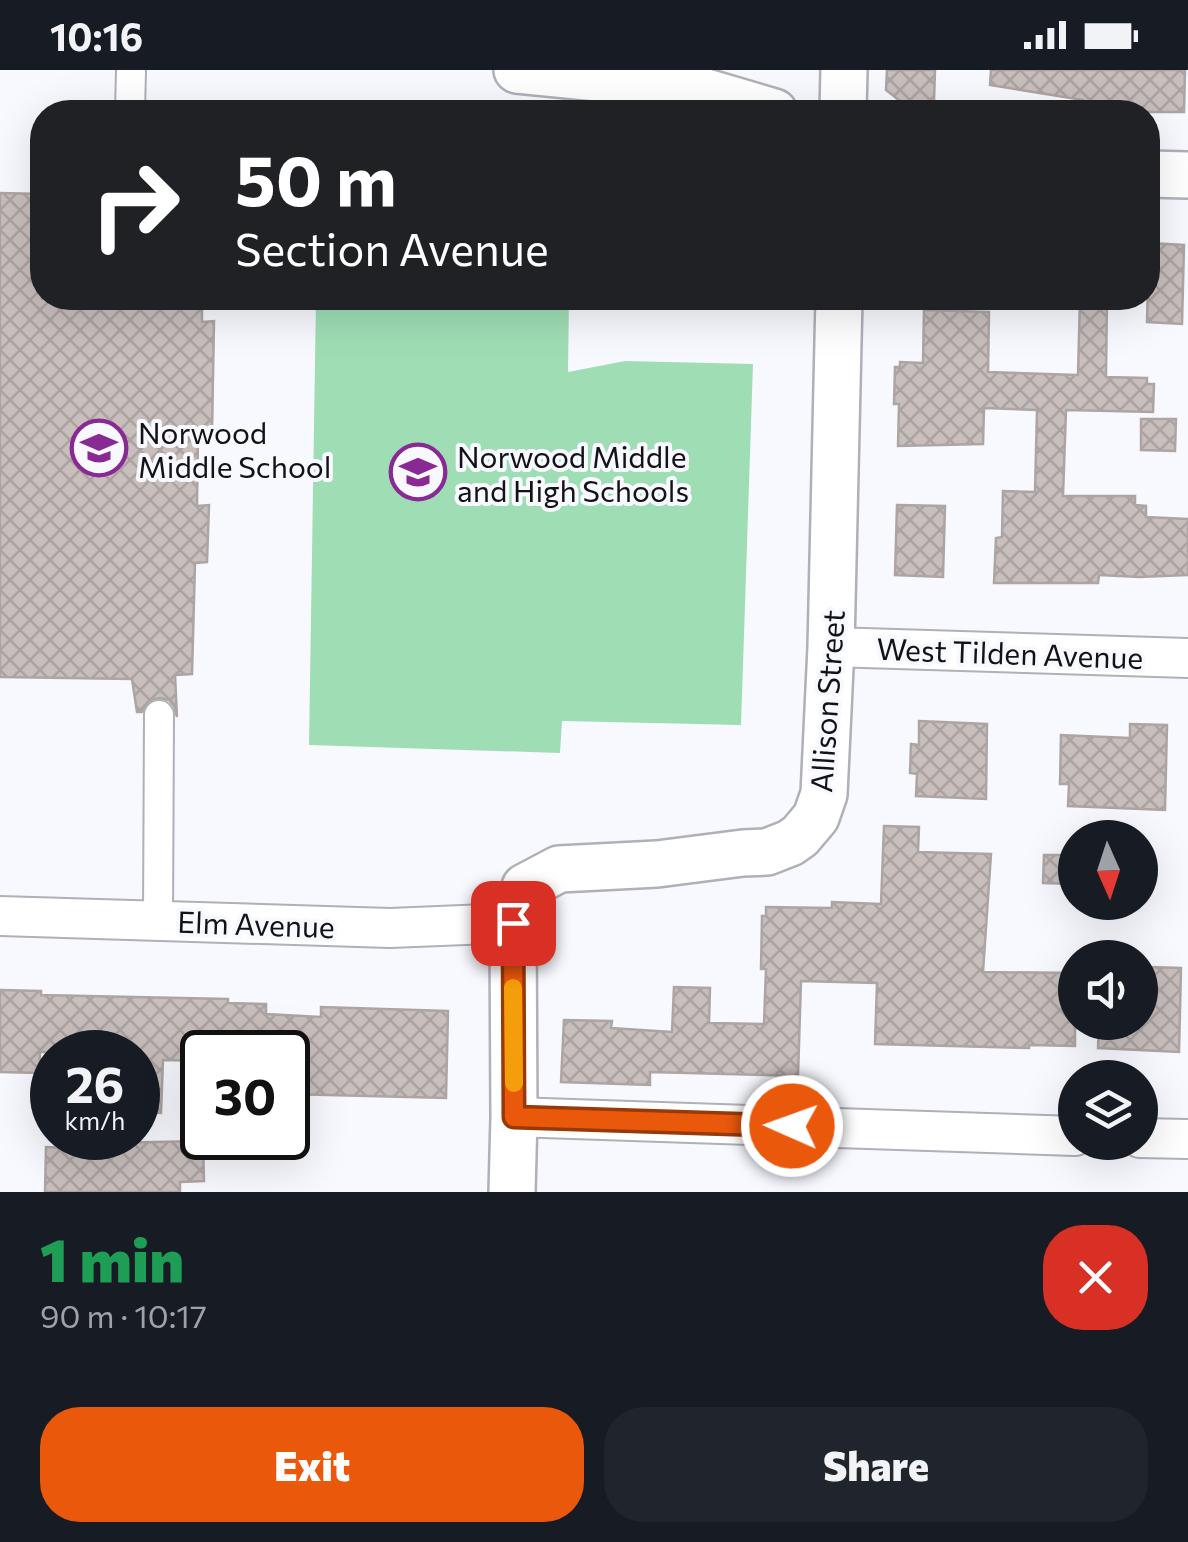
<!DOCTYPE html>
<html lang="en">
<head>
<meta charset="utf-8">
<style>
	body { margin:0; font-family:Commissioner,sans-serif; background:#20242c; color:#f1f3f6; height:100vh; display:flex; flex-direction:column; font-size:38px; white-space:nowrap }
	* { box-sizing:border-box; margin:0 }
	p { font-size:32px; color:#9ea1a6 }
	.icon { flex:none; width:55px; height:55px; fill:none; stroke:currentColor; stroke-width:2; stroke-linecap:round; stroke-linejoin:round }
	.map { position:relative; height:1122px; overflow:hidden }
	.side { display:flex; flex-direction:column; background:#171b24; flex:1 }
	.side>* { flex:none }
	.top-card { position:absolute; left:30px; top:30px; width:1130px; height:210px; border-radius:40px; box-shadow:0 10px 40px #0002; background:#202124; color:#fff; overflow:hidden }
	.needle { width:65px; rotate:177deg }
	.buttons { position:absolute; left:1058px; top:750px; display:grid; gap:20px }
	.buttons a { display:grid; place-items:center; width:100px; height:100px; border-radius:50%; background:#171b24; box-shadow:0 10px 40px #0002; font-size:50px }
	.speed { position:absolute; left:30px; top:960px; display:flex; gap:20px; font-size:50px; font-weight:700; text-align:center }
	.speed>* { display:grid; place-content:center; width:130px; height:130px; border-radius:50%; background:#171b24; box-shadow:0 10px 40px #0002; line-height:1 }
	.speed small { font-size:25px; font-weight:400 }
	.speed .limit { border:5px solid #111; border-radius:15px; background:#fff; color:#111 }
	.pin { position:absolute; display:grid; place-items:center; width:85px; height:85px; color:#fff; margin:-42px; border-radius:20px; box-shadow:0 5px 15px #0006 }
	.me { position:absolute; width:110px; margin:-55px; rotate:272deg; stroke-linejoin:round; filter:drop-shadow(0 0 8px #0008) }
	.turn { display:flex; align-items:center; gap:35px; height:210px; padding:0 40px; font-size:45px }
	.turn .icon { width:130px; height:130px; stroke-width:2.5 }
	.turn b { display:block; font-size:70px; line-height:85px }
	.round { display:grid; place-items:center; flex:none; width:105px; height:105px; border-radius:40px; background:#20242c }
	.summary { display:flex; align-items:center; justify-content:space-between; height:170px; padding:0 40px }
	h1 { font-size:60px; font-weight:800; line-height:75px; color:#1e9e55 }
	.primary-button { display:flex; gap:20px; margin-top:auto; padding:20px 40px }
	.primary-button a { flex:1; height:115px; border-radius:40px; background:#ea580c; color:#fff; font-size:40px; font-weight:800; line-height:115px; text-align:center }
	.primary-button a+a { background:#20242c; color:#f1f3f6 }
	.status { display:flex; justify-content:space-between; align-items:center; height:70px; padding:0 50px; background:#171b24; direction:ltr }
	.status svg { height:28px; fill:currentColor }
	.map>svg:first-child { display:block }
	.grass { fill:#9fdeb5 }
	.building { fill:url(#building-cross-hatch); stroke:#ada5a3; stroke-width:2.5 }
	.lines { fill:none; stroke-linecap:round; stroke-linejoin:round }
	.pedestrian-casing { stroke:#afb0b8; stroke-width:32 }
	.minor-casing { stroke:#afb0b8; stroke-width:42 }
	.tertiary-casing { stroke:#afb0b8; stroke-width:50 }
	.pedestrian { stroke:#fff; stroke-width:28 }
	.minor { stroke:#fff; stroke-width:38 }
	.tertiary { stroke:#fff; stroke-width:45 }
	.route-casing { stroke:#983908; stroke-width:25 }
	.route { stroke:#ea580c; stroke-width:18 }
	.slow { stroke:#f59e0b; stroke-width:18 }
	.labels { text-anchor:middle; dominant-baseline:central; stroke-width:8; stroke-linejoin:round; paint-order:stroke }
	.poi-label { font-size:30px; fill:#131316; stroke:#f7f9ff; text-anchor:start }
	.street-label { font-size:30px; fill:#131316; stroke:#f7f9ff }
</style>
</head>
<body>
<div class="status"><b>10:16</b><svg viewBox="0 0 49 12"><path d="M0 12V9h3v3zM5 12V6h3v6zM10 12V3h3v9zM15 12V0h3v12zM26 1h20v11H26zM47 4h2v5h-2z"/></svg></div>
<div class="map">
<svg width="1188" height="1122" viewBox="0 0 1188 1122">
	<defs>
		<pattern id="building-cross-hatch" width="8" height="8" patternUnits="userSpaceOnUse" patternTransform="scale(2.5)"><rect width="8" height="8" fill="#c8bfbd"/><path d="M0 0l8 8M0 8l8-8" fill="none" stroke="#aba3a2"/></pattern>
	</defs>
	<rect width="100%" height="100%" fill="#f7f9ff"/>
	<!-- grass -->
	<path class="grass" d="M316 228H569L568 302 625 291 753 294 741 655 562 651 560 683 309 675Z"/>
	<!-- building -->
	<path class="building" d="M887 0H935L934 32 900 31 886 20Z
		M991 0H1185L1184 42H1082L1083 30 990 15Z
		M0 123 42 124V228H202V252L214 251 212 364 198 365 197 436 209 435 207 492 195 493 192 604 175 605 177 647 174 636 169 630 160 628 150 630 142 642H137L132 609 0 607Z
		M1149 173 1184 175 1182 254 1147 252Z
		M1080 228H1107L1106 307 1147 308V314H1154L1153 342 1066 340 1063 426H1135V435L1146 436V447L1188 449V505L1139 507 1099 505 1098 513H994L996 468 1002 467 1003 421 1035 422 1037 340 984 338 983 374 898 376 899 334H894L895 297H900V292L923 293 924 240 989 242 988 302 1078 305Z
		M1141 349H1176L1175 381 1141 380Z
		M897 435 945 436 943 507 895 505Z
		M919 651 987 654 986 729 916 726 917 704 910 703 911 674 919 675Z
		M1130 654 1167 655 1165 740 1068 736 1069 714H1060L1061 665 1130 668Z
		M884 756 919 757 918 782 991 784 983 902 1075 903V976L1029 975V978L875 974 877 913 801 911 798 1006 650 1002V1015L561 1012 564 950 612 951 611 958 672 962 674 917 710 918 709 953 764 954 766 899H761L762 846H766V837L832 838V832L881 834Z
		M1044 785H1074L1073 814 1043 813Z
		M1149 897 1181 898 1179 982 1098 978 1099 952H1148Z
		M0 920 41 921V925L228 929V933L266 934V944L321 947V937L448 941 446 1028 288 1024V982H202V991L163 990 161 1043 138 1042V982H40L39 1003 0 1002Z
		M203 1071 204 1111 180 1112V1122H45L46 1077 105 1079V1073Z"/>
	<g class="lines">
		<!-- pedestrian casing -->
		<g class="pedestrian-casing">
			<path id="pedestrian" d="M130 42 131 0
				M158 850 159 645"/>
		</g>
		<!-- minor casing -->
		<g class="minor-casing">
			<path id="minor" d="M831 577 1188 588
				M0 846 390 858 513 853
				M514 1047 1075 1066
				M1140 1068 1188 1069"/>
		</g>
		<!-- tertiary casing -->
		<g class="tertiary-casing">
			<path id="tertiary" d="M517 0 689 17 774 42
				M843 42 844 0
				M1148 104 1188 105
				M512 1122 514 1047 513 853 525 817 559 799 657 794 743 783 767 782 790 773 800 766 816 747 824 724 831 577 839 228"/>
		</g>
		<!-- pedestrian -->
		<use href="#pedestrian" class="pedestrian"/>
		<!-- minor -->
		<use href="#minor" class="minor"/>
		<!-- tertiary -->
		<use href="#tertiary" class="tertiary"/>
	</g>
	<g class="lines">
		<!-- route casing -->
		<g class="route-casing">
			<path id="route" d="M513 853 514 1047 792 1056"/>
		</g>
		<!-- route -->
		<use href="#route" class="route"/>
		<!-- slow -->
		<path class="slow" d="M513 918 514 1013"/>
	</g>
	<!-- icons -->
	<defs>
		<g id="school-ring" transform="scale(2.875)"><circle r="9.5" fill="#f7f9ff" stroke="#892a94" stroke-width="1.5"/><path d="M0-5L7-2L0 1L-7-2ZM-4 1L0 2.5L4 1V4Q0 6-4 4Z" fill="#892a94"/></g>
	</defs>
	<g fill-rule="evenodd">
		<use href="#school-ring" x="99" y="378"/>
		<use href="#school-ring" x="418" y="402"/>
	</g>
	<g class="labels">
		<!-- poi labels -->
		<g class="poi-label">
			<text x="138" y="361">Norwood<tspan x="138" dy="34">Middle School</tspan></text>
			<text x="457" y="385">Norwood Middle<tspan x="457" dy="34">and High Schools</tspan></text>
		</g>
		<!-- street labels -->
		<g class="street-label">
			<text transform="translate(1010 582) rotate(2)">West Tilden Avenue</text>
			<text transform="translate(826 631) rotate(-86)">Allison Street</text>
			<text transform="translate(256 853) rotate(2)">Elm Avenue</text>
		</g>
	</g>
</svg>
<div class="buttons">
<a><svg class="needle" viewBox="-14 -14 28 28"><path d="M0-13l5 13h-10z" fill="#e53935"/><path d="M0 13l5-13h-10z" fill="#9ea1a6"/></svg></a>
<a><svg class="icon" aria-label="sound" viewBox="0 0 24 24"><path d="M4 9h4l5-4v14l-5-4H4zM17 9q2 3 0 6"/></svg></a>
<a><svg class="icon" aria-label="layers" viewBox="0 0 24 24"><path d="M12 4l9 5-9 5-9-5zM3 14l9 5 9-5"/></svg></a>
</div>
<div class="speed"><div>26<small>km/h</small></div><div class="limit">30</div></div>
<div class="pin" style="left:513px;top:853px;background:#d93025"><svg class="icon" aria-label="arrive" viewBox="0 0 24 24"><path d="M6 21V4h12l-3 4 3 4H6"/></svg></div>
<svg class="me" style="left:792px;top:1056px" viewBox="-20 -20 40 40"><circle r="17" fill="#ea580c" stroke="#fff" stroke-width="3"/><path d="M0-11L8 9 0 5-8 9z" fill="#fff"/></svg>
<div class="top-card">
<div class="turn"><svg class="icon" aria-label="right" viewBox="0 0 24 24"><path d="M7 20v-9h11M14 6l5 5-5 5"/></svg><div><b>50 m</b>Section Avenue</div></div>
</div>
</div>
<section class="side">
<div class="summary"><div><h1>1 min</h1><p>90 m · 10:17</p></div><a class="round" style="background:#d93025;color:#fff"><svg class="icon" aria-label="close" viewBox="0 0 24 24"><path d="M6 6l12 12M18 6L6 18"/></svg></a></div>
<div class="primary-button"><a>Exit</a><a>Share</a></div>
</section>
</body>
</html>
